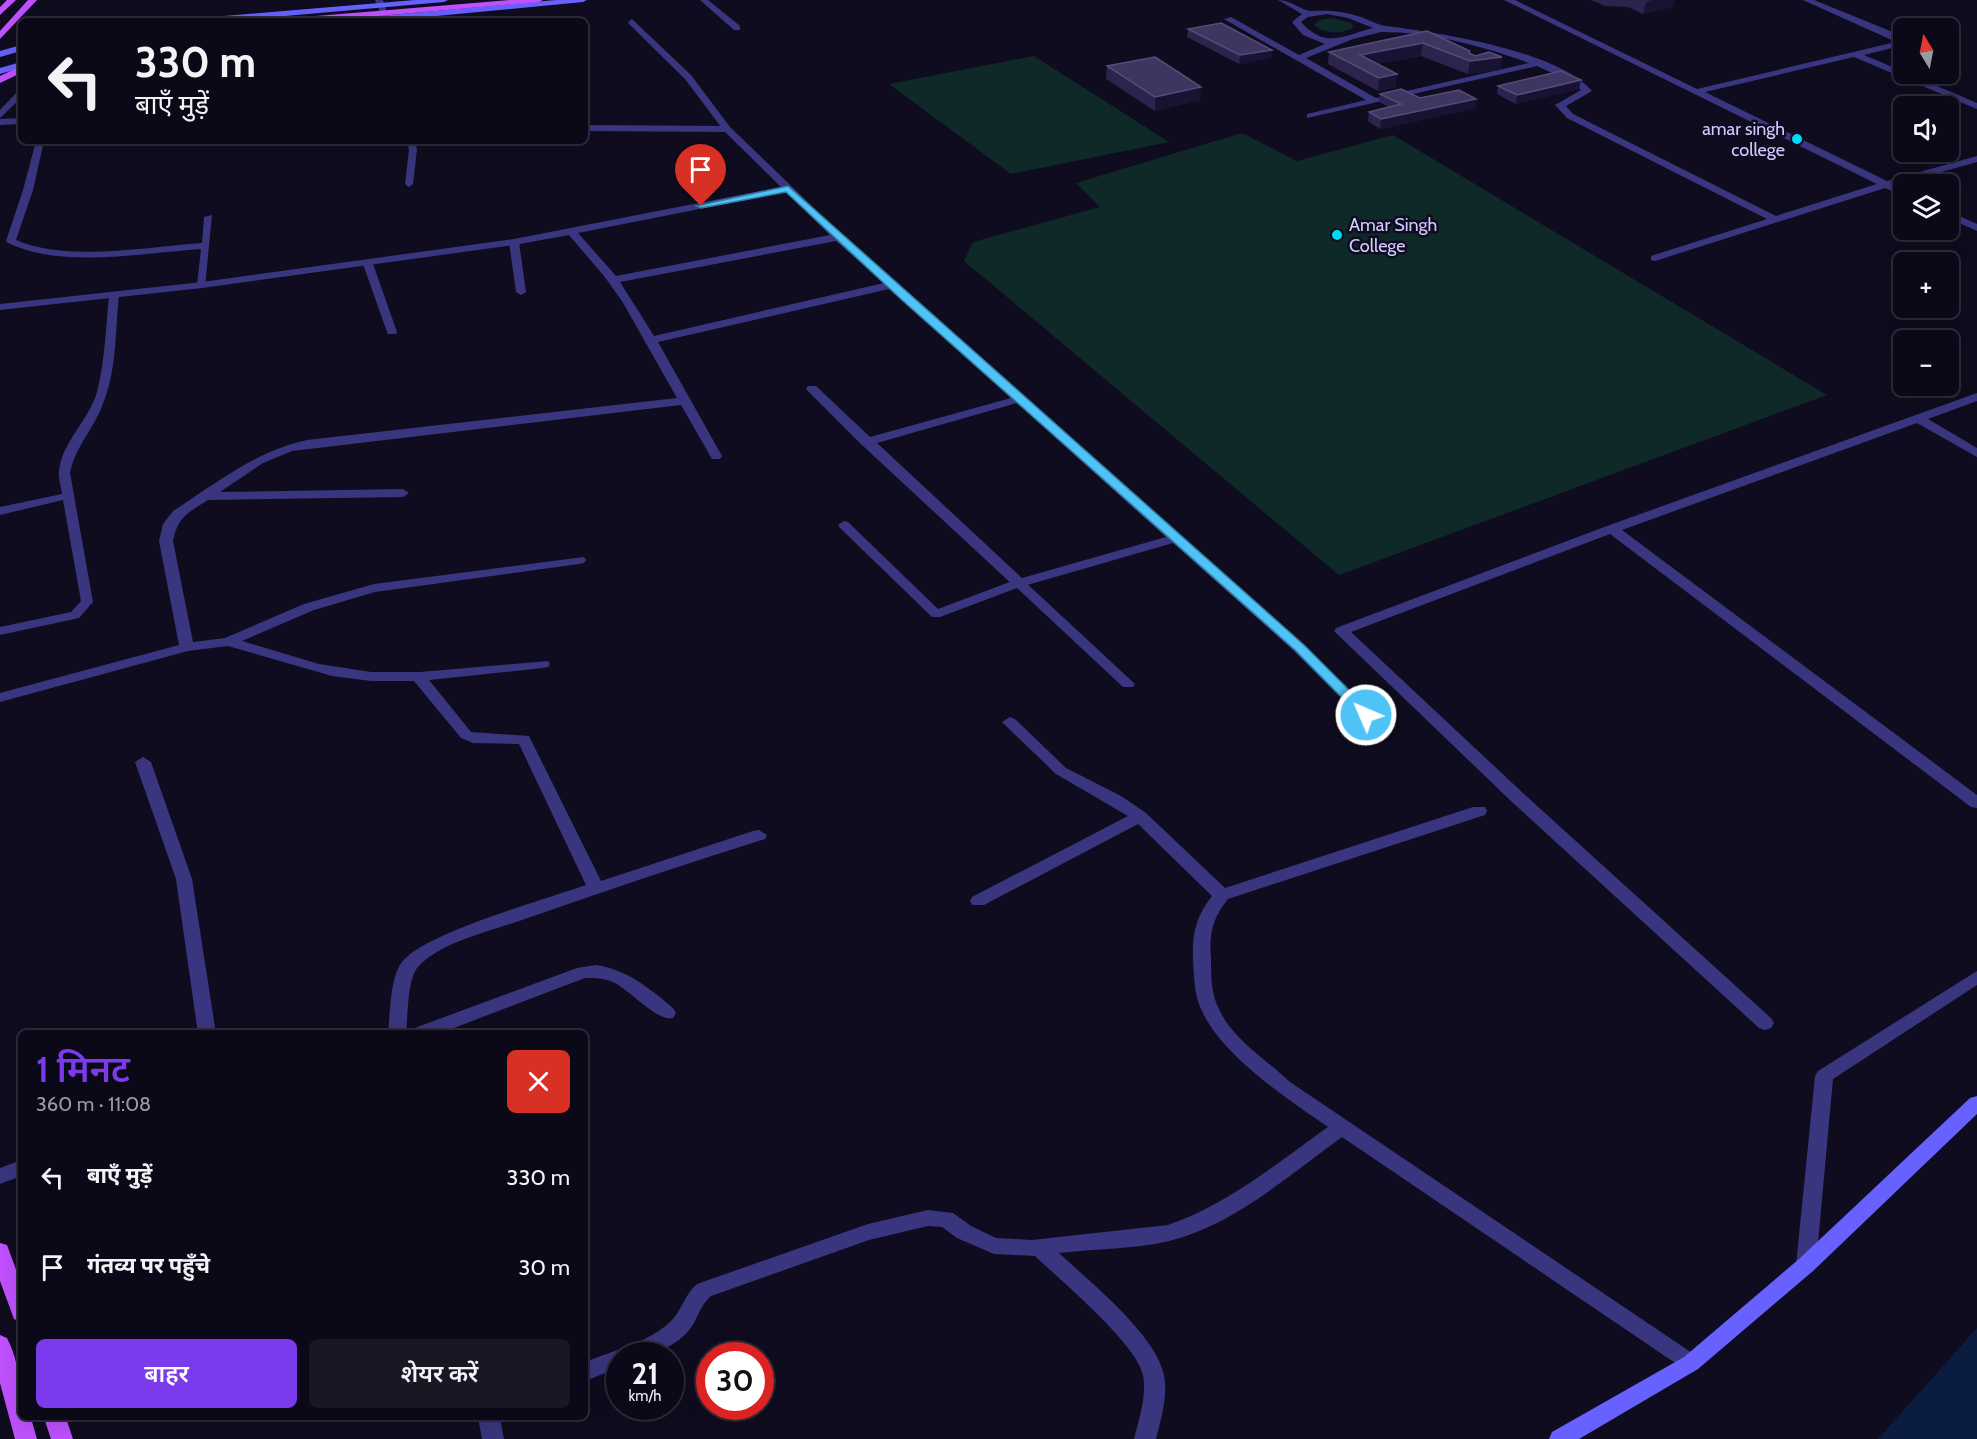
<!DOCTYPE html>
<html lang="hi">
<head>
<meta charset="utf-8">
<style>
	body { margin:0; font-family:Cabin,"Noto Sans Devanagari",sans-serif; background:#191724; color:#f1f3f6; height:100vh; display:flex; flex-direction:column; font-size:22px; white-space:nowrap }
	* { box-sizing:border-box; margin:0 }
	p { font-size:20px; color:#9a9aa1 }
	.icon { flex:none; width:33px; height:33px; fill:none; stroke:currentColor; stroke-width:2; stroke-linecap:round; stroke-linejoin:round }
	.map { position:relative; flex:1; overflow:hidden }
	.details { position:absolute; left:18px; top:1030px; width:570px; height:390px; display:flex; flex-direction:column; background:#0b0917; border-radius:9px; box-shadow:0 6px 24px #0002,0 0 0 2px #2b2a36 }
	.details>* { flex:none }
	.hud { position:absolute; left:18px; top:18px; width:570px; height:126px; border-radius:9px; box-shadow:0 6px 24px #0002,0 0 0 2px #2b2a36; background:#0b0917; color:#f1f3f6; overflow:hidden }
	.needle { width:39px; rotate:350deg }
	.fabs { position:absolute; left:1893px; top:18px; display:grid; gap:12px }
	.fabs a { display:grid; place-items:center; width:66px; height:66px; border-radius:9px; background:#0b0917; box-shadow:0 6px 24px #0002,0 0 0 2px #2b2a36; font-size:30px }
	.speed { position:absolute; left:606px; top:1342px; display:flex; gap:12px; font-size:30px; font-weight:700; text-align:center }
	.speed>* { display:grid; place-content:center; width:78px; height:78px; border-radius:50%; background:#0b0917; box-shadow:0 6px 24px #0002,0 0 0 2px #2b2a36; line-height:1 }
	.speed small { font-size:15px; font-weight:400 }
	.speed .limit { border:9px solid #d22; background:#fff; color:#111 }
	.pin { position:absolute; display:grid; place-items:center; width:51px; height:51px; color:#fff; margin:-62px -26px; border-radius:50% 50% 50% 0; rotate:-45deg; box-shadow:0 0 6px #0007 }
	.pin .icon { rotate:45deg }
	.me { position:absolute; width:66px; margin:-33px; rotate:315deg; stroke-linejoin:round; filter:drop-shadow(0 0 4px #0008) }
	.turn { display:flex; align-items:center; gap:21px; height:126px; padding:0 18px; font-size:27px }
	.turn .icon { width:78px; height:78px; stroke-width:2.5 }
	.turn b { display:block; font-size:42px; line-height:51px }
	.round { display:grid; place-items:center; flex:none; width:63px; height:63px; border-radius:9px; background:#191724 }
	.head { display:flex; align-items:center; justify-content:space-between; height:102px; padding:0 18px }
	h1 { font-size:36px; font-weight:600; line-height:45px; color:#7c3aed }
	.action { display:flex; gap:12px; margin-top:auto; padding:12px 18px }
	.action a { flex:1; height:69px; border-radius:9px; background:#7c3aed; color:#fff; font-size:24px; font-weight:600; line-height:69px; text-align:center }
	.action a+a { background:#191724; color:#f1f3f6 }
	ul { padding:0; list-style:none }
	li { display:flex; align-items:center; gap:18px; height:90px; padding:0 18px }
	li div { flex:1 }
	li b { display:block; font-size:22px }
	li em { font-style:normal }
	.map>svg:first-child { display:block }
	.green { fill:#0f2928 }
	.water { fill:#0a1d40 }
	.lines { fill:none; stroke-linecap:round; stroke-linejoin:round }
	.lane { fill:#39367f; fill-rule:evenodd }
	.street { fill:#39367f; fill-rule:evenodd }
	.secondary { fill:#6761ff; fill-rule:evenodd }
	.primary { fill:#c051ff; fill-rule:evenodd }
	.wall { fill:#2c244d }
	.shaded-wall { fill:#191333 }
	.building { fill:#3e3660; stroke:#554d79; stroke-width:1.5 }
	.route { fill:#4fc3f7; stroke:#337fa1; stroke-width:1.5 }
	.poi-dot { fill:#00daf5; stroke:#0f0c1f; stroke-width:2 }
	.labels { text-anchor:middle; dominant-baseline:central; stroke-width:5; stroke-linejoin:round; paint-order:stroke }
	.far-poi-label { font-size:18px; fill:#d1caff; stroke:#0f0c1f; text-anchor:end }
</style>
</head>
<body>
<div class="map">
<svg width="1977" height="1439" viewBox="0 0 1977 1439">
	<rect width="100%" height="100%" fill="#0f0c1f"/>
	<!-- green -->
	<path class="green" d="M1333 18 1351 23 1354 27C1343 35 1324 34 1314 25L1320 20Z
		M1034 56 1169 142 1011 174 889 84Z
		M1242 133 1297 161 1393 135 1827 395 1339 575 964 261 973 242 1100 207 1076 183Z"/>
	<!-- water -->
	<path class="water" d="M1977 1328V1439H1878Z"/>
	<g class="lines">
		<!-- lane -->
		<path class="lane" d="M375 0H383L390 21H384Z
			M700 0H708L740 26V30H734Z
			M18 91H21V98L0 118V110Z
			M21 118V124L0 125V119Z
			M585 125 727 126 731 129 727 132 585 131Z
			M36 141H44L33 190 16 240C65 262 148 247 202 243L204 217 212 215 205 287 197 285 201 249C141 253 64 269 8 243L6 241 23 190Z
			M406 141H414L417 149 413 184 409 187 405 184 409 149Z
			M514 239 519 242 526 292 521 295 516 292 509 242Z
			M368 261 373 264 397 332 396 334H388L387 332 363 264Z
			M114 292 119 295C115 332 117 372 102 406 93 430 75 447 70 473L93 602 79 618 0 635V627L71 612 81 601 63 500 0 515V507L62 494C61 486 58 478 59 471 62 442 89 420 97 392 105 360 106 327 109 295Z
			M844 521 848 522 938 609 1015 580H1023L1135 684 1133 687H1123L1017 588 940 617H932L840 528 838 525Z"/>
		<!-- street -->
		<path class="street" d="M1278 0C1291 0 1302 11 1311 11 1329 10 1343 11 1361 17 1369 20 1378 25 1386 26 1440 33 1556 50 1592 91L1566 106 1573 114 1776 216 1877 184 1504 0H1515L1697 89 1896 42 1803 0H1814L1900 35 1904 39V45L1864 55 1977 103V109L1854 57 1705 92 1887 181 1977 156V162L1895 185 1904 189V196L1885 188 1655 261 1651 260V256L1767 219 1567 118 1555 105 1581 90 1572 82 1537 66 1307 118V114L1366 100 1224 19 1231 17 1299 55 1325 44 1303 35 1292 22 1302 14ZM1327 14 1348 18 1373 28C1344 35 1326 50 1301 22L1308 17ZM1381 32C1430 32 1483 46 1529 63L1376 98 1306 58 1353 39Z
			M632 19 691 75 730 127 842 235 1304 645 1373 715 1366 720 1361 718 1294 651 1173 543 1024 586H1014L862 445 806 389 808 386H816L870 437 1011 398 889 289 658 342 722 456 720 459H712L681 405 292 451 263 463 220 492 403 489 409 493 403 497 208 500C188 513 178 516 173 541L193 642 225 638 304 604 374 584 584 557 586 560 584 563 579 564 375 592 314 610 242 641 319 664 371 672H420L548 661 550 664 548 667 543 668 429 680 471 732 529 736 601 881 753 831 759 830 767 835 765 839C683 865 602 892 522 920 491 931 440 942 418 967 407 979 408 1017 406 1034H388C390 1015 390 977 402 962 424 933 547 899 586 885L519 744 473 743 461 738 414 681H371L332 676 228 646 188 651 0 702V693L179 645 159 541 163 524 173 511C216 483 256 451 307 440L677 398 622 301 604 276 569 235 514 245 202 288 0 310V304L202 282 514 239 781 187 724 131 685 79 629 24 628 22ZM786 192 830 235 616 276 578 233ZM836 241 884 283 654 336 620 282ZM1017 403 1166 537 1022 578 877 443Z
			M1948 211 1977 224V231L1948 218Z
			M1977 393V401L1928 419 1977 448V457L1917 423 1622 530 1977 795V808L1971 807 1610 534 1351 632 1524 794 1771 1018 1774 1023 1771 1028 1765 1030 1759 1028 1512 802 1334 631 1336 628 1607 526Z
			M1010 717 1015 719 1066 768 1121 796 1146 813 1225 888 1473 807H1485L1487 811 1485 815 1228 899C1212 919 1209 934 1211 959 1211 976 1211 994 1219 1009 1232 1039 1267 1060 1290 1082L1698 1357 1702 1363 1698 1369 1691 1372 1684 1369 1342 1137C1289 1175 1234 1225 1169 1241 1136 1249 1093 1249 1059 1253 1089 1281 1156 1335 1164 1375 1168 1396 1161 1419 1156 1439H1134C1139 1419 1147 1396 1143 1375 1137 1344 1060 1280 1035 1256L994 1254 957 1238 942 1227 928 1226 869 1240 711 1296C702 1304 699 1313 694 1323 678 1350 647 1356 620 1356V1367L585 1381V1362C612 1351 648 1343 670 1322 682 1311 684 1295 697 1284L868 1224 928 1210 953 1213 971 1226 996 1238 1032 1240 1168 1225C1227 1205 1277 1163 1328 1127 1287 1099 1221 1055 1201 1009 1194 994 1194 976 1193 959 1192 934 1196 916 1212 896L1138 824 984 905H972L970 901 972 897 1128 816 1056 774 1005 725 1002 722Z
			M143 757 151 762 192 879 216 1034H198L176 879 135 762Z
			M596 965C628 970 649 988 673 1008L676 1013 673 1018C657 1022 630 990 613 982 604 978 594 978 585 978L438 1034H409L412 1029 577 968Z
			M1977 971V985L1833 1079 1816 1265 1813 1271 1806 1273 1799 1271 1796 1265 1815 1076 1818 1071Z
			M21 1160V1176L0 1184V1168Z
			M478 1418H500L504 1439H482Z"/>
		<!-- secondary -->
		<path class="secondary" d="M415 0H448L444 2 230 21H197L201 18Z
			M556 0H587L583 2 384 21H353L357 18Z
			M21 45V51L0 57V51Z
			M21 62V68L0 74V68Z
			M1977 1096V1114L1813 1271 1698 1369 1579 1439H1549L1552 1432 1684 1357 1799 1259 1970 1098Z"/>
		<!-- primary -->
		<path class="primary" d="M7 0H16L0 15V7Z
			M28 0H37L0 39V31Z
			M510 0H543L539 2 322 21H288L292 18Z
			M21 66V73L0 83V76Z
			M0 1243 7 1245 21 1283V1322L14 1319 0 1281Z
			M0 1335 7 1338C20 1363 21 1390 21 1418H31L37 1439H15L0 1383Z
			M44 1418H66L73 1439H51Z"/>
	</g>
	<!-- wall -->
	<path class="wall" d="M1591 0H1674L1673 7 1643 14 1628 7 1605 6Z
		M1188 29 1272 50 1271 58 1239 64 1187 37Z
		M1427 31 1475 56 1502 57 1500 70 1468 74 1421 56 1377 64 1397 74 1395 87 1378 91 1328 64 1329 52Z
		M1107 66 1200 100 1155 111 1106 79Z
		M1581 80 1579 89 1516 104 1497 94 1498 86Z
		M1380 94 1420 98 1476 99 1475 108 1380 129 1368 121 1369 112 1389 107 1379 102Z"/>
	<!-- shaded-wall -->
	<path class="shaded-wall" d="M1652 0H1674L1673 7 1643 14 1646 2Z
		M1423 43 1421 56 1360 67V55Z
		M1272 50 1271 58 1239 64 1240 55Z
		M1502 57 1500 70 1468 74 1470 61Z
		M1397 74 1395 87 1378 91 1379 78Z
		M1581 80 1579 89 1516 104 1517 95Z
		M1201 87 1200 100 1155 111V97Z
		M1476 99 1475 108 1380 129 1381 119Z"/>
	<!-- building -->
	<path class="building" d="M1221 23 1272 50 1240 55 1188 29Z
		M1427 31 1470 51 1469 53 1475 56 1489 52 1502 57 1470 61 1423 43 1360 55 1397 74 1379 78 1329 52Z
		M1155 57 1201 87 1155 97 1107 66Z
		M1561 71 1581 80 1517 95 1498 86Z
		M1401 89 1420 98 1459 90 1476 99 1381 119 1369 112 1401 104 1380 94Z"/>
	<!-- route -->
	<path class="route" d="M788 186 1304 645 1371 712V718H1362L1295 650 902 300 786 192 701 208 696 206Z"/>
	<!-- markers -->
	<g class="poi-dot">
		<circle cx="1797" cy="139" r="6"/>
		<circle cx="1337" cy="235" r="6"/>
	</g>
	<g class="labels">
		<!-- far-poi labels -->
		<g class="far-poi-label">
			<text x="1785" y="129">amar singh<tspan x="1785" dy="21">college</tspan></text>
			<text x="1349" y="225" text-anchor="start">Amar Singh<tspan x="1349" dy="21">College</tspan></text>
		</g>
	</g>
</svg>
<div class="fabs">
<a><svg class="needle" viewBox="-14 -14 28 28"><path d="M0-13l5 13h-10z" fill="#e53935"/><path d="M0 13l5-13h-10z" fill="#9a9aa1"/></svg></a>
<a><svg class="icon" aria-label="sound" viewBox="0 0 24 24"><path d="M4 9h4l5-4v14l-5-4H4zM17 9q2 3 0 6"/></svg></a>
<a><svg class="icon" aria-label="layers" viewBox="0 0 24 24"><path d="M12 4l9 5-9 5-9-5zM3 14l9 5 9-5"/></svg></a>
<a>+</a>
<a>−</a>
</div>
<div class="speed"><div>21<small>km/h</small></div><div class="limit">30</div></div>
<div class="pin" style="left:701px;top:206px;background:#d93025"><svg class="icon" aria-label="arrive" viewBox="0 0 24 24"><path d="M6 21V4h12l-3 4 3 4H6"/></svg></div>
<svg class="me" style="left:1366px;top:715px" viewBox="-20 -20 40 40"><circle r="17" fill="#4fc3f7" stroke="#fff" stroke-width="3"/><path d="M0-11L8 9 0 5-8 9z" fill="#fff"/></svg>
<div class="hud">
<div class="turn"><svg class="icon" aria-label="left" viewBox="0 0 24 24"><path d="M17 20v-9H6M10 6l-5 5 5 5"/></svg><div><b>330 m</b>बाएँ मुड़ें</div></div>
</div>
<section class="details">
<div class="head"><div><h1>1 मिनट</h1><p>360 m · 11:08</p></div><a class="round" style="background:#d93025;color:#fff"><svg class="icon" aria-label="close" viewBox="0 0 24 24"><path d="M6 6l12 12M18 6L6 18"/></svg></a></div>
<ul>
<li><svg class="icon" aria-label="left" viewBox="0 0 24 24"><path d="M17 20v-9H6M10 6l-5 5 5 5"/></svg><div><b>बाएँ मुड़ें</b></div><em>330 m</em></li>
<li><svg class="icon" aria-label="arrive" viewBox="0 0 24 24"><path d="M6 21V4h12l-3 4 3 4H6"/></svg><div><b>गंतव्य पर पहुँचे</b></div><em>30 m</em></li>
</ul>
<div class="action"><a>बाहर</a><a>शेयर करें</a></div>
</section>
</div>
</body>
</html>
